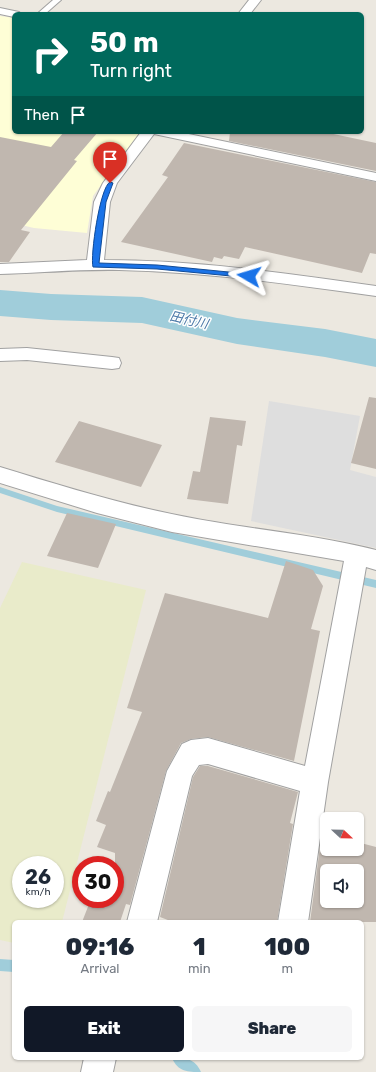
<!DOCTYPE html>
<html lang="en">
<head>
<meta charset="utf-8">
<style>
	body { margin:0; font-family:Rubik,"Noto Sans JP",sans-serif; background:#f6f6f7; color:#1f2937; height:100vh; display:flex; flex-direction:column; font-size:15px; white-space:nowrap }
	* { box-sizing:border-box; margin:0 }
	p { font-size:13px; color:#747a83 }
	.icon { flex:none; width:22px; height:22px; fill:none; stroke:currentColor; stroke-width:2; stroke-linecap:round; stroke-linejoin:round }
	.map { position:relative; flex:1; overflow:hidden }
	.sheet { position:absolute; left:12px; top:920px; width:352px; height:140px; display:flex; flex-direction:column; background:#fff; border-radius:6px; box-shadow:0 1px 3px #0004 }
	.sheet>* { flex:none }
	.top-card { position:absolute; left:12px; top:12px; width:352px; height:122px; border-radius:6px; box-shadow:0 1px 3px #0004; background:#00695c; color:#fff; overflow:hidden }
	.needle { width:26px; rotate:112deg }
	.fabs { position:absolute; left:320px; top:812px; display:grid; gap:8px }
	.fabs a { display:grid; place-items:center; width:44px; height:44px; border-radius:6px; background:#fff; box-shadow:0 1px 3px #0004; font-size:20px }
	.speed { position:absolute; left:12px; top:856px; display:flex; gap:8px; font-size:20px; font-weight:700; text-align:center }
	.speed>* { display:grid; place-content:center; width:52px; height:52px; border-radius:50%; background:#fff; box-shadow:0 1px 3px #0004; line-height:1 }
	.speed small { font-size:10px; font-weight:400 }
	.speed .limit { border:6px solid #d22; background:#fff; color:#111 }
	.pin { position:absolute; display:grid; place-items:center; width:34px; height:34px; color:#fff; margin:-41px -17px; border-radius:50% 50% 50% 0; rotate:-45deg; box-shadow:0 0 4px #0007 }
	.pin .icon { rotate:45deg }
	.me { position:absolute; width:44px; margin:-22px; rotate:277deg; stroke-linejoin:round; filter:drop-shadow(0 0 3px #0008) }
	.turn { display:flex; align-items:center; gap:14px; height:84px; padding:0 12px; font-size:18px }
	.turn .icon { width:52px; height:52px; stroke-width:2.5 }
	.turn b { display:block; font-size:28px; line-height:34px }
	.then { display:flex; align-items:center; height:38px; padding:0 12px; background:#0003; gap:8px; font-size:15px }
	.eta { display:flex; justify-content:space-evenly; align-items:center; height:68px; text-align:center }
	.eta b { font-size:24px; font-weight:800; line-height:28px }
	.action { display:flex; gap:8px; margin-top:auto; padding:8px 12px }
	.action a { flex:1; height:46px; border-radius:6px; background:#111827; color:#fff; font-size:16px; font-weight:800; line-height:46px; text-align:center }
	.action a+a { background:#f6f6f7; color:#1f2937 }
	.map>svg:first-child { display:block }
	.education { fill:#fefed6 }
	.farmland { fill:#e9ebca; fill-rule:evenodd }
	.parking { fill:#dedede }
	.lines { fill:none; stroke-linecap:round; stroke-linejoin:round }
	.stream { fill:#a0cdda; fill-rule:evenodd }
	.river { fill:#a0cdda; fill-rule:evenodd }
	.building { fill:#c0b7af; fill-rule:evenodd }
	.lane-casing { stroke:#a1a1a1; stroke-width:2 }
	.street-casing { stroke:#a1a1a1; stroke-width:2 }
	.lane { fill:#fff; fill-rule:evenodd }
	.street { fill:#fff; fill-rule:evenodd }
	.route { fill:#1a73e8; stroke:#114b97 }
	.labels { text-anchor:middle; dominant-baseline:central; stroke-width:3; stroke-linejoin:round; paint-order:stroke }
	.water-label { font-size:13px; font-style:italic; fill:#4a78a7; stroke:#fff }
</style>
</head>
<body>
<div class="map">
<svg width="376" height="1072" viewBox="0 0 376 1072">
	<rect width="100%" height="100%" fill="#ece8e0"/>
	<!-- education -->
	<path class="education" d="M0 16 14 18V132H140L93 196 87 233 34 228 0 220Z"/>
	<!-- farmland -->
	<path class="farmland" d="M22 562 146 590 62 922H14V943L0 940V608ZM21 865H55V899H21Z"/>
	<!-- parking -->
	<path class="parking" d="M269 401 360 416 350 470 376 477V548L251 521Z"/>
	<g class="lines">
		<!-- stream -->
		<path class="stream" d="M0 487 57 506 376 580V588L57 512 0 493Z
			M0 959 14 960V972L0 971Z
			M172 1058C185 1058 195 1058 201 1072 188 1072 178 1072 172 1058Z"/>
		<!-- river -->
		<path class="river" d="M0 290 51 294 142 297 237 318 325 329 376 339V367L325 357 237 344 142 323 51 320 0 316Z"/>
	</g>
	<!-- building -->
	<path class="building" d="M64 132H98L74 160 77 161 21 230 30 232 9 262H0V137L51 147Z
		M230 132H324L376 143V171L229 141Z
		M184 143 376 182V254L370 253 362 273 245 247 239 259 224 256 222 259 214 257 212 262 121 242 168 177 162 175Z
		M369 397 376 398V469L351 463Z
		M210 417 246 421 242 446 237 445 228 504 187 499 193 471 200 472Z
		M79 421 162 445 141 487 55 462Z
		M67 513 116 524 98 568 47 556Z
		M286 561 313 570 323 586 311 629 320 631 294 761 208 737 191 739 181 743 166 771 130 905 126 904 120 922H82L91 899H115V853L97 847 106 825 96 821 108 791 110 792 142 712 127 708 165 593 268 618Z
		M200 766H208L298 792 290 823 293 824 277 922H173L160 917 193 777Z
		M322 832 327 834V849H357V842L376 847V922H310ZM327 871H357V901H327Z"/>
	<g class="lines">
		<!-- lane casing -->
		<g class="lane-casing">
			<path id="lane" d="M53 0H61L45 14H37Z"/>
		</g>
		<!-- street casing -->
		<g class="street-casing">
			<path id="street" d="M249 0H261L250 14H238Z
				M0 8 19 12 21 14H14V17L0 14Z
				M141 132H179L376 173V181L154 134 117 183 110 202 104 260C195 260 286 273 376 286V296C291 284 205 272 119 270 79 269 40 273 0 274V264L87 260 94 202 103 183Z
				M27 348 112 357 119 358 121 363 119 368 112 369 27 360 0 361V349Z
				M0 467C65 487 130 507 197 519 257 530 318 535 376 550V570L366 567 328 782 308 922H278L300 791 208 764 199 765 192 776 157 922H127L167 771 182 744 191 740 208 738 305 766 344 561 172 532 97 513 0 483Z
				M84 1058H116L113 1072H81Z"/>
		</g>
		<!-- lane -->
		<use href="#lane" class="lane"/>
		<!-- street -->
		<use href="#street" class="street"/>
	</g>
	<!-- route -->
	<path class="route" d="M110 182 113 183 106 202 99 263 157 265 249 274 253 276 252 278 157 269 93 267C90 256 100 187 110 182Z"/>
	<g class="labels">
		<!-- water labels -->
		<g class="water-label">
			<text transform="translate(189 320) rotate(13)">田付川</text>
		</g>
	</g>
</svg>
<div class="fabs">
<a><svg class="needle" viewBox="-14 -14 28 28"><path d="M0-13l5 13h-10z" fill="#e53935"/><path d="M0 13l5-13h-10z" fill="#747a83"/></svg></a>
<a><svg class="icon" aria-label="sound" viewBox="0 0 24 24"><path d="M4 9h4l5-4v14l-5-4H4zM17 9q2 3 0 6"/></svg></a>
</div>
<div class="speed"><div>26<small>km/h</small></div><div class="limit">30</div></div>
<div class="pin" style="left:110px;top:183px;background:#d93025"><svg class="icon" aria-label="arrive" viewBox="0 0 24 24"><path d="M6 21V4h12l-3 4 3 4H6"/></svg></div>
<svg class="me" style="left:249px;top:276px" viewBox="-20 -20 40 40"><path d="M0-17L14 15 0 8-14 15z" fill="#1a73e8" stroke="#fff" stroke-width="4"/></svg>
<div class="top-card">
<div class="turn"><svg class="icon" aria-label="right" viewBox="0 0 24 24"><path d="M7 20v-9h11M14 6l5 5-5 5"/></svg><div><b>50 m</b>Turn right</div></div>
<div class="then">Then<svg class="icon" aria-label="arrive" viewBox="0 0 24 24"><path d="M6 21V4h12l-3 4 3 4H6"/></svg></div>
</div>
<section class="sheet">
<div class="eta">
<div><b>09:16</b><p>Arrival</p></div>
<div><b>1</b><p>min</p></div>
<div><b>100</b><p>m</p></div>
</div>
<div class="action"><a>Exit</a><a>Share</a></div>
</section>
</div>
</body>
</html>
